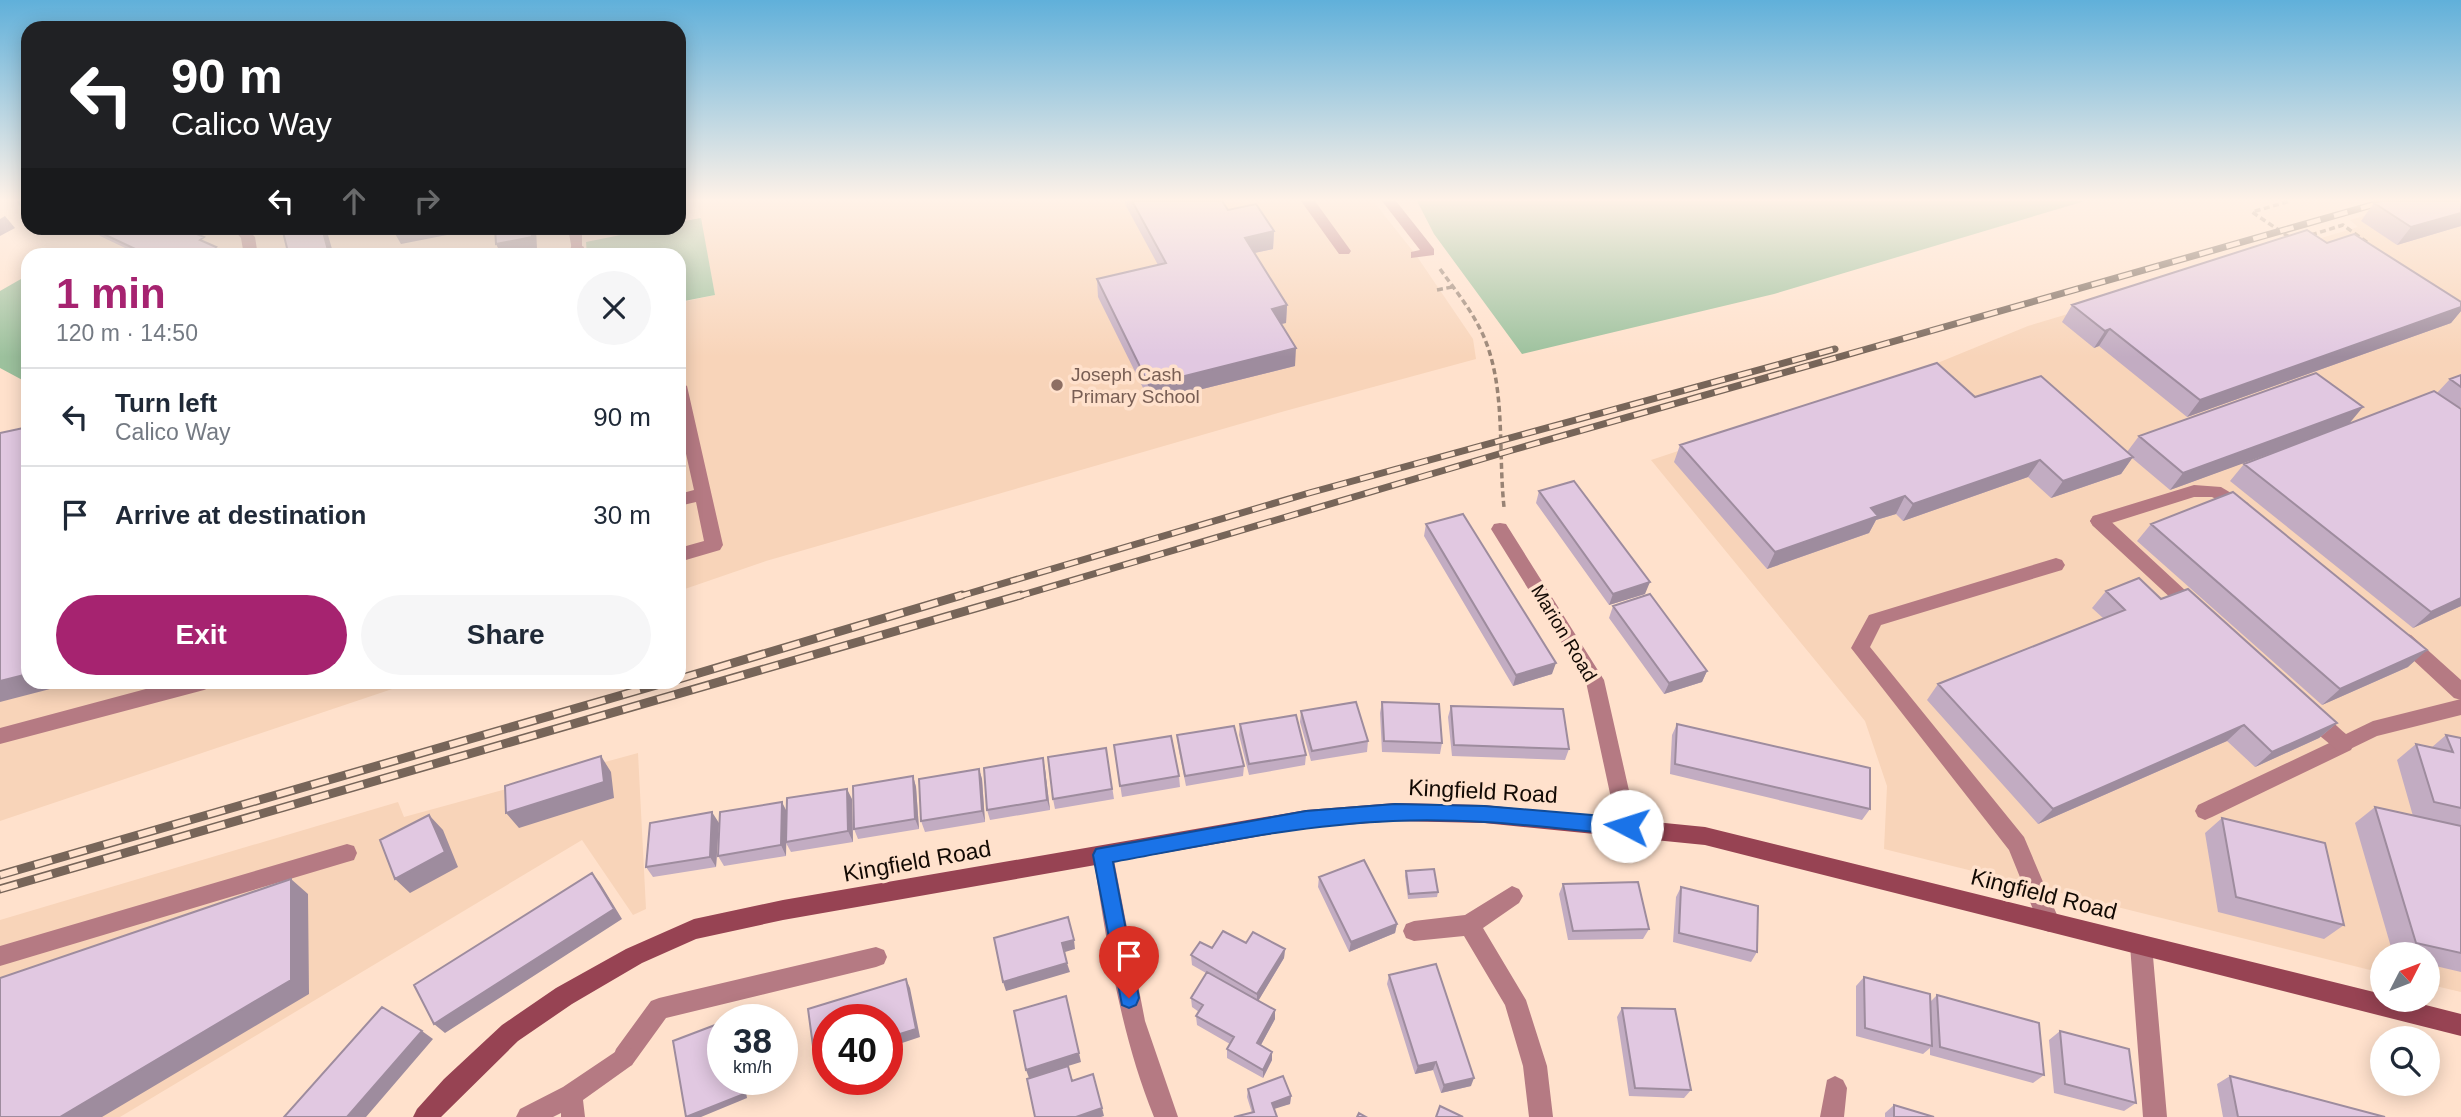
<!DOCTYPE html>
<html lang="en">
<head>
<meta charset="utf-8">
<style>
	body { margin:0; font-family:Helvetica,sans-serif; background:#f6f6f7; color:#1f2937; height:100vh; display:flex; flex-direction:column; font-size:26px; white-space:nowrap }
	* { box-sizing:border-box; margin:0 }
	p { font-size:23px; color:#747a83 }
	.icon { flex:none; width:38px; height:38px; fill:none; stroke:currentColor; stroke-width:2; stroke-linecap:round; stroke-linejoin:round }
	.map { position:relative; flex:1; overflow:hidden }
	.panel { position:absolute; left:21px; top:248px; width:665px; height:441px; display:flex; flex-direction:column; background:#fff; border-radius:21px; box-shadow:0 4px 18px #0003 }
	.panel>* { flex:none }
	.guide { position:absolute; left:21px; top:21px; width:665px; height:214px; border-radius:21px; box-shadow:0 4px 18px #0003; background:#202124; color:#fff; overflow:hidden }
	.needle { width:46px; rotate:48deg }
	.fabs { position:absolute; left:2370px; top:942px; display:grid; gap:14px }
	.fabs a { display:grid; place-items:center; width:70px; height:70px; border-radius:50%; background:#fff; box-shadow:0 4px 18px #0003; font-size:35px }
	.speed { position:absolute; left:707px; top:1004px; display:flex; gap:14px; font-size:35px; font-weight:700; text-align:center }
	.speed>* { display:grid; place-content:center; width:91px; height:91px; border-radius:50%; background:#fff; box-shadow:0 4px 18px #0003; line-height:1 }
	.speed small { font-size:18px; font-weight:400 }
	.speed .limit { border:10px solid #d22; background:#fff; color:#111 }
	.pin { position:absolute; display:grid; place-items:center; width:60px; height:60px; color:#fff; margin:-72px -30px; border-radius:50% 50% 50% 0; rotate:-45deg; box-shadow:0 0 7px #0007 }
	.pin .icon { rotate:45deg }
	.me { position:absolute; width:77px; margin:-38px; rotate:275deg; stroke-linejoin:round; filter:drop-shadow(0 0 5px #0008) }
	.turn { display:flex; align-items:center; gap:24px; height:147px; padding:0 35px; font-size:32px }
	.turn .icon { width:91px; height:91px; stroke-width:2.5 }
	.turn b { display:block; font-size:49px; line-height:60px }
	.lanes { display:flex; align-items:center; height:66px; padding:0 35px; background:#0003; justify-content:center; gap:35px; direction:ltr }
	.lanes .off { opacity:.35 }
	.round { display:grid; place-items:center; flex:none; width:74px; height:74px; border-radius:37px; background:#f6f6f7 }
	.overview { display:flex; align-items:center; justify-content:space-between; height:119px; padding:0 35px }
	h1 { font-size:42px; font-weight:700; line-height:52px; color:#a62370 }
	.action { display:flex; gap:14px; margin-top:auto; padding:14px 35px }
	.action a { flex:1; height:80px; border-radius:42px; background:#a62370; color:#fff; font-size:28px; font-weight:700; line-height:80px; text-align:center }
	.action a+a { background:#f6f6f7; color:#1f2937 }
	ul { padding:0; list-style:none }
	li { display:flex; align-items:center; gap:21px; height:98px; padding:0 35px; border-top:2px solid #e0e1e3 }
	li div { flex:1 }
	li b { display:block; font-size:26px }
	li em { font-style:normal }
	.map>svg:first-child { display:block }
	.built { fill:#f8d4b9 }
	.green { fill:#9cc19d }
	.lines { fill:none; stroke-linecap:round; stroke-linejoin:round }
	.path { stroke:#988374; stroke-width:3.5; stroke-dasharray:6 3.5; stroke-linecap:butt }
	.lane { fill:#b57a83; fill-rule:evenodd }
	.street { fill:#b57a83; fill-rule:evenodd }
	.secondary { fill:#974353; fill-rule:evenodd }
	.rail-far1-casing { stroke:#776559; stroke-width:7 }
	.rail-casing { stroke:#776559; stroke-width:9 }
	.rail-far1 { stroke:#ffe1cc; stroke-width:4.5; stroke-dasharray:14; stroke-linecap:butt }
	.rail { stroke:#ffe1cc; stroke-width:6; stroke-dasharray:18; stroke-linecap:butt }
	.wall { fill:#c2acc2 }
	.shaded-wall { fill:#9e8c9e }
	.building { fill:#e1c8e1; stroke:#9e8c9e; stroke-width:2 }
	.route { fill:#1a73e8; stroke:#114b97; stroke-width:2 }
	.education-dot { fill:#8d6e63; stroke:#ffe1cc; stroke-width:2.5 }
	.labels { text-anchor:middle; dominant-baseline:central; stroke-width:7; stroke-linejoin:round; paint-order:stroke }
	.education-label { font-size:19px; fill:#785e54; stroke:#ffe1cc; text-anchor:start }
	.street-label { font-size:19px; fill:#130a04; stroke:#ffe1cc }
	.near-street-label { font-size:23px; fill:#130a04; stroke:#ffe1cc }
</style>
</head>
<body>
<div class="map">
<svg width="2461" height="1117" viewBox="0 0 2461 1117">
	<rect width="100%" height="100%" fill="#ffe1cc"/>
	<!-- built -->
	<path class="built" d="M697 201H1373L1416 255 1473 339 1476 359 1285 411 766 561 679 591V303L715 295Z
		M2413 201H2461V992L2427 984V954H2382V973L1884 849 1887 786 1865 721 1651 460 1908 375 2028 326 2358 227 2350 220Z
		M0 451 28 682 410 683 0 821Z
		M638 753 646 909 633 915 582 840 120 1117H0V920L398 802 404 817Z"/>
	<!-- green -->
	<path class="green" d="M1417 201H2085L1774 294 1522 354 1434 234Z
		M701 218 715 295 679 302V256L587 255 586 242 655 228H679V222Z
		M28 275V383L0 368V291Z"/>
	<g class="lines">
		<!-- path -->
		<path class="path" d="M2311 235 2343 225 2368 243
			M2289 237 2252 212 2290 201
			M1440 269C1456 291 1473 312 1484 337 1506 389 1498 451 1504 507
			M1437 290 1452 287"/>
		<!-- lane -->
		<path class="lane" d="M1301 201H1315L1351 251 1349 254H1339Z
			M1382 201H1396L1434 249V255L1411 258V252L1420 250Z
			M568 228H582V250H572Z
			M679 381 687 386 723 545 720 550 679 562V548L704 541 696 502 679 506V494L694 490 679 422Z
			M2194 485 2221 487 2248 503 2250 507 2242 513 2212 497H2194L2099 527 2093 526 2090 521 2093 516Z
			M2056 558 2062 560 2065 565 2062 570 1881 625 1870 647 2024 837 2060 922 2057 929 2049 932 2041 929 2009 850 1851 648 1869 615Z
			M2404 633 2411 635 2461 680V700L2454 698 2397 645 2395 640 2397 635Z
			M172 682H213L211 687 204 690 0 744V728Z
			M2344 736 2351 738 2354 744 2351 750 2212 817 2205 820 2198 817 2195 811 2198 805Z
			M347 844 354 846 357 853 354 860 347 862 0 966V946Z
			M876 947 884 950 887 957 884 964 876 967 666 1018 632 1065 624 1068 616 1065 613 1057 616 1049 651 1001 659 998Z
			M1835 1076 1843 1080 1847 1088 1844 1117H1820L1827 1080Z"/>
		<!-- street -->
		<path class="street" d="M232 228H246L255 237 258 256H244L241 238Z
			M577 243 584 247 582 256H568L572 244Z
			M2099 515 2105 516 2200 604 2203 609 2200 614H2188L2093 526 2090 521 2093 516Z
			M1500 523 1506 524 1604 680 1637 826 1634 832 1627 835 1620 832 1617 826 1586 682 1491 529 1494 524Z
			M2461 699V715L2377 736 2344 752 2337 750 2303 722 2300 716 2303 710C2319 705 2334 724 2346 734L2373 721Z
			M1103 846 1110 848 1113 855 1145 1021 1178 1117H1154C1120 1033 1107 944 1093 855L1096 848Z
			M1512 886 1519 889 1523 896 1519 903 1483 928 1526 1000 1547 1066 1553 1117H1529L1523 1066 1505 1005 1464 936 1414 941 1406 938 1403 931 1406 924 1414 921 1465 915Z
			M2141 935 2149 938 2152 945 2167 1117H2143L2130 945 2133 938Z
			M624 1046 632 1049 635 1057 632 1065 583 1100 585 1117H561V1113L553 1117H516L520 1109 563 1087Z"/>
		<!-- secondary -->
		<path class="secondary" d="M1395 803 1484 805 1705 827 2382 994V999H2402L2461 1014V1036L1705 845 1484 823 1395 821 1306 828 783 920 696 939 642 963 572 1004 518 1041 441 1117H413L417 1109 444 1079 502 1025 556 988 626 949 694 919 783 900 1306 810Z"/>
		<!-- rail-far1 casing -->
		<g class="rail-far1-casing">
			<path id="rail-far1" d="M957 597 1309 493 1835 349
				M1016 597 1509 451 2386 201"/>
		</g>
		<!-- rail casing -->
		<g class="rail-casing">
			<path id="rail" d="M679 679 962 595
				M0 875 667 682
				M0 889 1021 595"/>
		</g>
		<!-- rail-far1 -->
		<use href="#rail-far1" class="rail-far1"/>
		<!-- rail -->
		<use href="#rail" class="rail"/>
	</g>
	<!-- wall -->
	<path class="wall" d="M16 201H28V211L21 207Z
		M1125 201H1222L1228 210 1274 231 1273 249 1254 253 1287 305 1286 323 1281 324 1295 366 1150 402 1098 297 1097 279 1158 265 1125 204Z
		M2461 201V226L2397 245 2361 221 2374 203Z
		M95 230 209 244 220 253 215 256H142L100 236Z
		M2327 243 2461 302V311L2451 323 2187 417 2099 346 2094 348 2062 322 2072 305Z
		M2461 375V407L2459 408 2461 606 2413 628 2230 481 2244 464 2316 436 2170 490 2132 458 2121 474 2051 498 2028 477 1903 521 1896 514 1876 520 1869 533 1767 569 1674 462 1680 445 1975 397 2127 452 2139 436 2348 424 2437 393 2450 379Z
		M1539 491 1645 594 1609 605 1536 503Z
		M1426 524 1552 674 1513 686 1424 536Z
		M2151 524 2408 667 2322 705 2137 541Z
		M2106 591 2161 599 2337 723 2319 738 2255 767 2227 741 2038 824 1927 700 1938 684 2103 618 2092 608Z
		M1613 606 1707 671 1702 682 1664 694 1609 618Z
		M1382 702 1442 743 1440 754 1382 752 1380 713Z
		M1451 706 1569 749 1565 760 1452 756 1448 717Z
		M1301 711 1368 741 1367 752 1311 761 1300 722Z
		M1240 724 1306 755 1305 765 1249 775 1239 735Z
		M1677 724 1870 809 1862 820 1670 774 1672 735Z
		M1177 735 1244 766 1243 776 1186 786 1178 746Z
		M2446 735 2461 738V972L2427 964V954H2393L2355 823 2375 807 2413 816 2397 760 2416 744 2431 748Z
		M1114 745 1179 776 1180 787 1122 797Z
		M1106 748 1114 799 1055 809 1053 799Z
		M979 769 982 779 985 822 925 832 921 821Z
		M1045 769 1050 810 990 820 987 810Z
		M913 776 916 787 919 829 858 839 854 829Z
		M852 799 853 842 791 852 786 843V856L724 866 718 856 787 811Z
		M2222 818 2344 925 2324 939 2218 912 2205 833Z
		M719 823 716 867 653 877 646 867Z
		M1406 871 1438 892 1437 897 1408 899 1405 876Z
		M1319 877 1397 924 1395 933 1349 952 1318 887Z
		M1563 884 1649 929 1643 939 1568 940 1559 894Z
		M1681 887 1757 952 1751 962 1673 942 1676 897Z
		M1246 943 1285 949 1284 958 1258 1001 1275 1010V1019L1261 1045 1272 1052V1060L1263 1078 1227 1058V1049L1230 1044 1197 1025 1196 1016 1199 1012 1192 1007 1191 998 1206 973 1192 965 1191 955 1212 948Z
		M1389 975 1471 1086 1441 1093 1433 1070 1415 1074 1387 984Z
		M1864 977 1930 1002 1937 995 2044 1075 2033 1083 1930 1055V1048L1923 1054 1856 1036V986Z
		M1622 1008 1691 1090 1684 1098 1629 1096 1617 1017Z
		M2060 1031 2136 1103 2124 1111 2054 1093 2049 1040Z
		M2230 1076 2385 1117H2223L2217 1084Z
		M1248 1089 1291 1096 1290 1104 1252 1113 1247 1097Z
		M1894 1105 1934 1117H1885V1113Z"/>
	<!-- shaded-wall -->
	<path class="shaded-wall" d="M2461 213V226L2397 245 2411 227Z
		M5 216 15 228 0 236V219Z
		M322 228H326L334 256H325Z
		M417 228H452V234L401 244 394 232Z
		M531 228H536L537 249 502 256 496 244Z
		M619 228H640L621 231Z
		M1274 231 1273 249 1245 255V238Z
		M216 247 220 253 215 256H201Z
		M1287 305 1286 323 1271 326 1272 309Z
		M2461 307V311L2451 323 2187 417 2200 400Z
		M2110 329 2099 346 2094 348 2105 331Z
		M1296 348 1295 366 1150 402 1149 385Z
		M2363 407 2348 425 2170 490 2183 473Z
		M2133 457 2121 474 2051 498 2063 481Z
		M2040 460 2028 477 1903 521 1913 504Z
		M1905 496 1896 514 1876 520 1869 533 1767 569 1775 552 1871 508Z
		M1650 582 1645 594 1609 605 1613 594Z
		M2461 598V606L2413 628 2431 612Z
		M2427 650 2408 667 2322 705 2340 689Z
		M1556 663 1552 674 1513 686 1516 675Z
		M1707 671 1702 682 1664 694 1669 683Z
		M28 674V682H77L0 702V681Z
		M2337 723 2319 738 2255 767 2272 752Z
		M2244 725 2227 741 2038 824 2053 809Z
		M601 756 611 772 614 798 519 828 506 813Z
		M1043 758 1045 769 1050 810 1047 800Z
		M979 769 982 779 985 822 982 811Z
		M913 776 916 787 919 829 915 819Z
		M847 789 852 799 853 842 848 831Z
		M782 802 787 812 786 856 781 845Z
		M712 812 719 823 716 867 710 857Z
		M429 815 443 830 458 867 410 893 395 879Z
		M592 873 600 883 622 919 445 1033 434 1024Z
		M291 879 308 894 309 994 102 1117H60Z
		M1397 924 1395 933 1349 952 1351 942Z
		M1074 940 1075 949 1065 952 1062 943Z
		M1285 949 1284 958 1257 1003V994Z
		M1067 963 1070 972 1006 991 1003 982Z
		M906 979 910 988 920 1037 887 1048V1038Z
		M1275 1010V1019L1257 1052V1043Z
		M422 1031 433 1039 366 1117H347Z
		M1272 1052V1060L1263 1078V1070Z
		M1079 1053 1081 1062 1029 1078 1026 1070Z
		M828 1057V1067L820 1069 815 1061Z
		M1436 1062 1433 1070 1415 1074 1418 1066Z
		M1474 1078 1471 1086 1441 1093 1444 1085Z
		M741 1080H744L747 1098 701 1117H688Z
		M1291 1096 1290 1104 1271 1110 1272 1103Z
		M1102 1108 1104 1116 1101 1117H1076Z"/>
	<!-- building -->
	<path class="building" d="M1132 201H1222L1228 210 1256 204 1274 231 1245 238 1287 305 1272 309 1296 348 1149 385 1097 279 1166 263Z
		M2382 201H2461V213L2411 227 2374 203Z
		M100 228H182L204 237 200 240 216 247 201 256H150L95 230Z
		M282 228H322L329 254 325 256H289Z
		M394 228H417L394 232Z
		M495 228H531L532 237 496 244Z
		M2307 230 2327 243 2354 234 2461 302V307L2200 400 2110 329 2105 331 2072 305Z
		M1937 363 1975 397 2041 376 2133 457 2063 481 2040 460 1913 504 1905 496 1871 508 1878 516 1775 552 1680 445Z
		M2316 373 2363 407 2183 473 2139 436Z
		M2461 375V387L2450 379Z
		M2434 391 2461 409V598L2431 612 2244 464Z
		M28 427V674L0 681V433Z
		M1574 481 1650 582 1613 594 1539 491Z
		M2233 492 2427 650 2340 689 2151 524Z
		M1463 514 1556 663 1516 675 1426 524Z
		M2139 578 2161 599 2188 589 2337 723 2272 752 2244 725 2053 809 1938 684 2125 610 2106 591Z
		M1650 594 1707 671 1669 683 1613 606Z
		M1356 702 1368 741 1312 751 1301 711Z
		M1382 702 1439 704 1442 743 1384 741Z
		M1451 706 1563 709 1569 749 1454 745Z
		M1296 715 1306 755 1249 764 1240 724Z
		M1677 724 1870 768V809L1675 764Z
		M1234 726 1244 766 1185 776 1177 735Z
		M2446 735 2461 738V808L2434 802 2416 744 2453 752Z
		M1171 736 1179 776 1120 786 1114 745Z
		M1106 748 1112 789 1053 799 1048 757Z
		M601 756 604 782 506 813 505 786Z
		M1043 758 1047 800 987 810 984 768Z
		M979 769 982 811 921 821 919 779Z
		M913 776 915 819 854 829 853 786Z
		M847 789 848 831 786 842 787 798Z
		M782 802 781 845 718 856 720 812Z
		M2375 807 2461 826V953L2416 943Z
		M712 812 710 857 646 867 650 823Z
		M429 815 445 852 395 879 380 840Z
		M2222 818 2325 843 2344 925 2236 897Z
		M1364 860 1397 924 1351 942 1319 877Z
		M1434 869 1438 892 1409 894 1406 871Z
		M592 873 614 909 434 1024 414 985Z
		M291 879V980L60 1117H0V978Z
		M1638 882 1649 929 1573 931 1563 884Z
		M1681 887 1758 906 1757 952 1679 933Z
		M1068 917 1074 940 1062 943 1067 963 1003 982 994 938Z
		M1223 931 1246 943 1253 932 1285 949 1257 994 1191 955 1200 942 1212 948Z
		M1436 964 1474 1078 1444 1085 1436 1062 1418 1066 1389 975Z
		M1207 972 1275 1010 1257 1043 1272 1052 1263 1070 1227 1049 1234 1037 1196 1016 1203 1005 1191 998Z
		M1864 977 1930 994 1932 1046 1865 1028Z
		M906 979 916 1029 887 1038V1020H828V1057L815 1061 808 1009Z
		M1937 995 2039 1023 2044 1075 1940 1047Z
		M1066 996 1079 1053 1026 1070 1014 1011Z
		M382 1007 422 1031 347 1117H284Z
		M1622 1008 1675 1009 1691 1090 1635 1088Z
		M723 1022V1080H741L744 1094 686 1117 673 1041Z
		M2060 1031 2129 1049 2136 1103 2065 1084Z
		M1068 1066 1072 1081 1093 1074 1102 1108 1076 1117H1035L1027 1079Z
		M1283 1076 1291 1096 1272 1103 1277 1117H1234L1254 1112 1248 1089Z
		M2230 1076 2385 1117H2238Z
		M1894 1105 1934 1117H1894Z
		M1440 1106 1463 1117H1436Z
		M1359 1113 1366 1117H1357Z"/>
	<!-- sky -->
	<linearGradient id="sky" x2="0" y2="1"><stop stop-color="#60b0da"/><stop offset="0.56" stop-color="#fff2e8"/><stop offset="1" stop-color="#fff2e8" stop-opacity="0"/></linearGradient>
	<rect width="2461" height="357" fill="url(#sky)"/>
	<!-- route -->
	<path class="route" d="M1395 804 1484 806 1627 818 1633 820 1636 826 1633 832 1627 835C1549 828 1471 817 1393 821 1298 825 1206 845 1113 862L1139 998 1136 1005 1129 1008 1122 1005 1093 855 1096 849 1306 811Z"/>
	<!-- markers -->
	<circle class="education-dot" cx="1057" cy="385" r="7"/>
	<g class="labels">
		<!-- education labels -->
		<g class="education-label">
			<text x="1071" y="374">Joseph Cash<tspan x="1071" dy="22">Primary School</tspan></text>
		</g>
		<!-- street labels -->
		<g class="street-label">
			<text transform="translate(1564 633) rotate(59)">Marion Road</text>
		</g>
		<!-- near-street labels -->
		<g class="near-street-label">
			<text transform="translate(1483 791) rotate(3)">Kingfield Road</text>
			<text transform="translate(917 861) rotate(-10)">Kingfield Road</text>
			<text transform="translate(2044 894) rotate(14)">Kingfield Road</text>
		</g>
	</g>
</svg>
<div class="fabs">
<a><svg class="needle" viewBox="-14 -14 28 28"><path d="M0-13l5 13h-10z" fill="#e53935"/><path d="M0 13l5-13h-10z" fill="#747a83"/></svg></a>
<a><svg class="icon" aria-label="search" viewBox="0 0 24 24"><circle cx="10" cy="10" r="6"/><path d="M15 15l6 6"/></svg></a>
</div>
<div class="speed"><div>38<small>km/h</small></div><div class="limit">40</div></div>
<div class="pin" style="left:1129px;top:998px;background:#d93025"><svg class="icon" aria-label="arrive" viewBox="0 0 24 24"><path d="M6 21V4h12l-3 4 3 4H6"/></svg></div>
<svg class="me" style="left:1627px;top:826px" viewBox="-20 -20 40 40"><circle r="19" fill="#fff"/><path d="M0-13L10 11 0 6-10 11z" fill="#1a73e8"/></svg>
<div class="guide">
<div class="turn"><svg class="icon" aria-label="left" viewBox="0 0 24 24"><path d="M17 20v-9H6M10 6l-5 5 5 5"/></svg><div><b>90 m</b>Calico Way</div></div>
<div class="lanes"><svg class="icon" aria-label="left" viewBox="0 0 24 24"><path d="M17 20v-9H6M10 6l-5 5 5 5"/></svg><svg class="icon off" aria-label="ahead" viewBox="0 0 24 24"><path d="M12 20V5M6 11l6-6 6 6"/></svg><svg class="icon off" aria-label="right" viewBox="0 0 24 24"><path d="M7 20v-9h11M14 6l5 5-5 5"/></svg></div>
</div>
<section class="panel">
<div class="overview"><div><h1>1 min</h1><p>120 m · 14:50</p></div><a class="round"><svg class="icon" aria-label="close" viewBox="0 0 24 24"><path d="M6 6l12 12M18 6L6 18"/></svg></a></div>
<ul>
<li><svg class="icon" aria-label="left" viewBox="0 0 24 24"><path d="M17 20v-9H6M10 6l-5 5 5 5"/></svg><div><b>Turn left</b><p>Calico Way</p></div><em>90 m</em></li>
<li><svg class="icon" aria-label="arrive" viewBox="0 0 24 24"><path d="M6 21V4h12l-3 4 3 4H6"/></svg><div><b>Arrive at destination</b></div><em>30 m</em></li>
</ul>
<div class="action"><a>Exit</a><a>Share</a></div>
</section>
</div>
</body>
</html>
